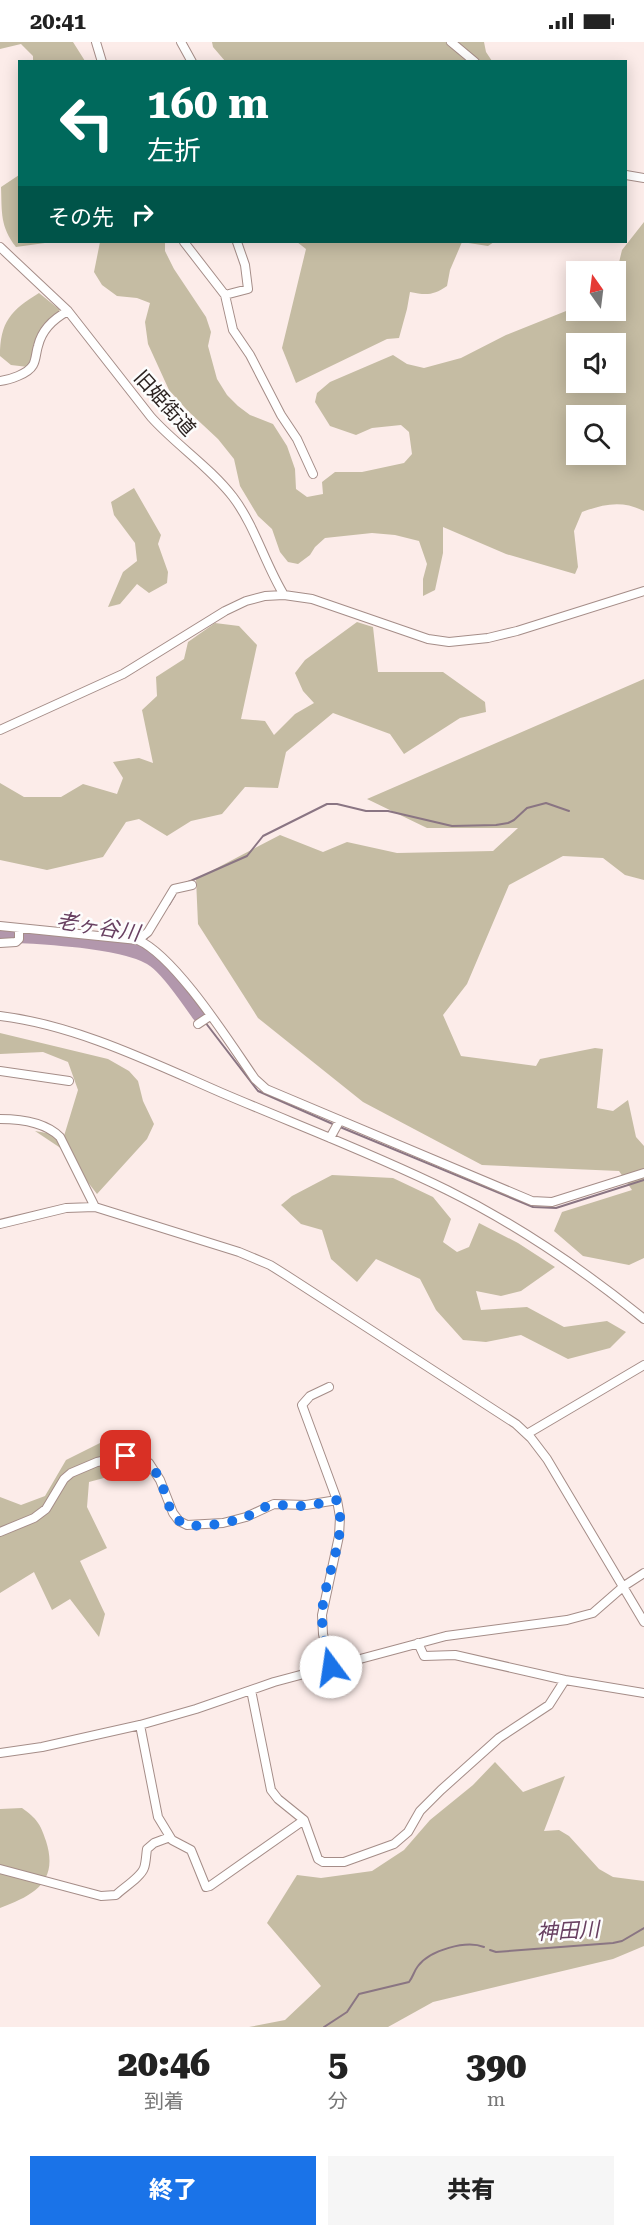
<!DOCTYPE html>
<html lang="ja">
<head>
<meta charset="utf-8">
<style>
	body { margin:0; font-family:"Roboto Serif","Noto Sans JP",serif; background:#f6f6f6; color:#222; height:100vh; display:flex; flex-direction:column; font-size:22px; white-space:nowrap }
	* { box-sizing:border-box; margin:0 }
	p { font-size:20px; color:#767676 }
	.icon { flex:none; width:33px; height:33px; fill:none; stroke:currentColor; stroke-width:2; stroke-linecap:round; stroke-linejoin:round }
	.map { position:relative; height:1985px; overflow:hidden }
	.details { display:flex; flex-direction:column; background:#fff; flex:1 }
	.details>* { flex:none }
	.hud { position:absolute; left:18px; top:18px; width:609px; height:183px; border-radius:0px; box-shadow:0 3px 15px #0003; background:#00695c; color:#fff; overflow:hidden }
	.needle { width:39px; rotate:346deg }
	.tools { position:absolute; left:566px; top:219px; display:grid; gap:12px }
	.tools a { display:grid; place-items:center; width:60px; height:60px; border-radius:0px; background:#fff; box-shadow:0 3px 15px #0003; font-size:30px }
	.pin { position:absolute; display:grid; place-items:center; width:51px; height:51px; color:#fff; margin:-26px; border-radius:12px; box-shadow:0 3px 9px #0006 }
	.me { position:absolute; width:66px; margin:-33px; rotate:346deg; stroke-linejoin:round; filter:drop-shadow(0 0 4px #0008) }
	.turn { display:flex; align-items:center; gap:21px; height:126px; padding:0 30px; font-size:27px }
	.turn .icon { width:78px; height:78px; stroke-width:2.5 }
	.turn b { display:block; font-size:42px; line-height:51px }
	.then { display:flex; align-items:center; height:57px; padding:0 30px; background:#0003; gap:12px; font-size:22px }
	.eta { display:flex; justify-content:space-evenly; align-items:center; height:102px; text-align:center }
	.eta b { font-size:36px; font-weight:800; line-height:42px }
	.button { display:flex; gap:12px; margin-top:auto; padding:12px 30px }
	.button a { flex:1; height:69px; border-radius:0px; background:#1a73e8; color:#fff; font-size:24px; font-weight:800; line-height:69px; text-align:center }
	.button a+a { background:#f6f6f6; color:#222 }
	.status { display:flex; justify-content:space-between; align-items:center; height:42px; padding:0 30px; background:#fff; direction:ltr }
	.status svg { height:16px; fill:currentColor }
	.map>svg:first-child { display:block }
	.green { fill:#c5bca3; fill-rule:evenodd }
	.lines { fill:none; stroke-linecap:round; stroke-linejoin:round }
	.stream { stroke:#8a7583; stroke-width:2 }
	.river { stroke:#b297ac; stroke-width:14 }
	.minor-casing { stroke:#a58d88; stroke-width:10 }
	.minor { stroke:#fff; stroke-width:8 }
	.route { stroke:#1a73e8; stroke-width:10; stroke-dasharray:0 18 }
	.labels { text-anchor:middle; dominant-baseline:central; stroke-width:5; stroke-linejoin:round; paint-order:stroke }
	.street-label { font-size:20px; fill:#2e2523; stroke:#fdfdfd }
	.water-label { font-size:21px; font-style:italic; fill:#684061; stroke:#fdfdfd }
</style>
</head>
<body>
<div class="status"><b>20:41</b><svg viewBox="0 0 49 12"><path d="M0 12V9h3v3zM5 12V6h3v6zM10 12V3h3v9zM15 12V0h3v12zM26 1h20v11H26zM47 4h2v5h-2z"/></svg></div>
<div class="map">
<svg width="644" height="1985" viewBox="0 0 644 1985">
	<rect width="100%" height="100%" fill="#fcece9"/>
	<!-- green -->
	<path class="green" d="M0 0H73L85 19H33V14L21 2 0 7Z
		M212 0H484L486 10 492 19H225L213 5Z
		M19 133 20 200H52L16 205C0 184 2 171 1 145Z
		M644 180V469C622 458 604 462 582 470L574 489 578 525 575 532 506 512 443 485V511L435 548 423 554V537L427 522 419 499 395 493 372 491 325 496 315 505 310 513 298 522 288 520 280 510 272 487 258 474 240 444 234 417 218 397 188 369 169 348 148 302 145 280 150 261 137 256 117 254 102 243 94 230 100 200H165V209L174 227 206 275 211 290 208 304 217 337 227 353 238 364 250 373 273 382 287 404 295 427 296 447 307 455 323 452 322 440 335 430H362L404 421 412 412 409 390 401 383 372 386 356 393 330 384 315 360 317 351 330 340 393 313 407 322 424 326 461 316 506 293 576 265V268H615V237L622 208ZM576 302H615V340H576ZM576 374H615V412H576Z
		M297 200H494L488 204 462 200 450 228 447 244C433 254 425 253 410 250L407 267 399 296 387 297 296 341 282 306 306 207Z
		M39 251 60 268 38 292 28 325 11 323 0 314C0 280 11 268 39 251Z
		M134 446 161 493 158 502 168 530 167 541 149 551 137 542 120 562 108 565 123 530 137 519 135 501 114 473 111 460Z
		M357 580 373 585 378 630H443L485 660 486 670 460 676 404 712 390 692 333 671 286 710 278 746 245 745 222 772 191 779 167 794 139 777 126 780 103 815 47 828 0 818V741L24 755H61L83 742 117 752 123 736 113 720 139 716 153 721 142 668 157 654 156 635 184 617 188 600 215 581 239 584 257 603 241 677 265 679 274 693 295 672 314 661 303 649 295 631 305 618Z
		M644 637V838L625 833 603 816 563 814 509 843 467 942 443 973 461 1014 536 1024 540 1017 595 1006 603 1007 597 1066 613 1069 628 1058 636 1095 644 1104V1216L629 1223 583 1214 554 1189 562 1170 632 1148 619 1129 482 1123 363 1060 258 976 198 882 196 837 280 793 323 810 347 800 397 811 493 809 518 786H427L367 757Z
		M0 991 108 1017 129 1029 138 1039 143 1059 154 1082 147 1097 97 1152 62 1107 35 1089 64 1094 78 1048 68 1020 43 1010 0 1012Z
		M332 1133 393 1136 433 1155 451 1177 443 1200 457 1210 469 1205 479 1181 518 1201 555 1225 521 1249 501 1254 476 1249 481 1268 527 1265 564 1285 607 1279 626 1290 610 1306 568 1317 521 1293 486 1300 463 1298 436 1268 420 1237 376 1217 357 1240 331 1217 322 1188 301 1182 281 1163 292 1154Z
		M100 1401 136 1421 115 1433 89 1440 87 1465 107 1506 80 1519 105 1572 99 1595 70 1557 52 1568 34 1530 0 1551V1455L21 1463 45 1454 66 1418Z
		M495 1720 523 1750 565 1734 544 1789 559 1788 569 1794 599 1827 613 1835 644 1839V1904L613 1917 433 1960 388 1985H249L285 1978 321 1944 267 1881 297 1833 321 1836 372 1829 404 1808 430 1778 473 1743Z
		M22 1766C37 1777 40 1781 46 1799 59 1840 34 1853 0 1866V1767Z"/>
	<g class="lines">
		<!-- stream -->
		<path class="stream" d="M186 841 247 814 263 794 327 762H337L366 769H388L452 784 496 783 508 781 514 778 527 766 546 761 569 769
			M169 863 175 853
			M138 909 149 893
			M205 980 258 1049 335 1083
			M340 1085 533 1165 556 1166 644 1138
			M490 1908 496 1910 613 1901 622 1899 644 1886
			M324 1985 347 1970 359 1952 409 1940C413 1935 414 1929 418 1924 430 1908 466 1898 484 1905"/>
		<!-- river -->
		<path class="river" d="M0 893C36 895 128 898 155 919 171 931 187 957 199 973"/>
		<!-- minor casing -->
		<g class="minor-casing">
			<path id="minor" d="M96 0 102 20
				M181 0 192 20
				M451 0 475 20
				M626 133 644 136
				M184 200 225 253 233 288 250 313 281 373 297 397 313 432
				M0 205 68 269 151 375C176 403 210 425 233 455 255 484 265 522 284 553
				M225 253 248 247 245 223 237 200
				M0 339C9 338 28 332 33 323 36 318 36 310 38 304 42 287 53 277 68 269
				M0 688 123 632 225 569 246 559 265 554 284 553 312 557 428 597 449 600 488 596 517 589 644 549
				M0 884 138 898C176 915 230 1001 255 1037L266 1047 532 1159 552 1160 644 1131
				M138 898 148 890 174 847 192 843
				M0 901 16 900 19 897V887
				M0 974C76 983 153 1021 222 1051 297 1083 374 1112 447 1148 516 1182 585 1229 644 1277
				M198 982 210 974
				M0 1029 69 1039
				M0 1077C20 1077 45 1080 60 1095L95 1165
				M330 1096 340 1078
				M0 1182 66 1166 95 1165 239 1210 270 1223 286 1233 516 1382 531 1396 547 1417 644 1580
				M329 1345 310 1354 302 1363 337 1458 340 1475 339 1494 322 1573 323 1592 331 1625
				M527 1392 644 1323
				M0 1490 34 1476 46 1467 64 1437 71 1431 97 1420 126 1414 137 1415 149 1421 160 1438 173 1471 179 1479 187 1483 223 1481 246 1475 274 1462 306 1463 337 1458
				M418 1601 424 1614 455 1613 565 1638 644 1651
				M251 1648 271 1748 278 1757 304 1778 318 1817 323 1820H344L394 1802 408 1790 420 1769 441 1748 499 1696 549 1663 565 1638
				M140 1683 158 1775 172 1798 191 1808 206 1845 210 1844 304 1778
				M0 1711 42 1705 140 1683 196 1667 274 1640 446 1594 567 1578 593 1571 624 1544 644 1531
				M0 1827 101 1854 116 1853C123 1846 141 1835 144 1826 146 1821 146 1813 147 1807L154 1801 170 1795"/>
		</g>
		<!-- minor -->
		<use href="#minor" class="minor"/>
	</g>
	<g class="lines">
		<!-- route -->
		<path class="route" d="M126 1414C174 1418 157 1472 185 1482 199 1487 234 1480 248 1474 256 1470 264 1464 273 1463 279 1462 285 1464 291 1464 307 1465 322 1461 337 1458 349 1497 323 1534 322 1574 322 1591 327 1608 331 1625"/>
	</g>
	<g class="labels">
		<!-- street labels -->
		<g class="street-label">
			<text transform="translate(165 361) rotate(48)">旧姫街道</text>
		</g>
		<!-- water labels -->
		<g class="water-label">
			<text transform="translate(98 885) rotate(9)">老ヶ谷川</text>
			<text transform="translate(568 1889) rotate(-3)">神田川</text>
		</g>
	</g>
</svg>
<div class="tools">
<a><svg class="needle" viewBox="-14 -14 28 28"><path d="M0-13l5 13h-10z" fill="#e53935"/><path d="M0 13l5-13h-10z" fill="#767676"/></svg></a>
<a><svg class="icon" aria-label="sound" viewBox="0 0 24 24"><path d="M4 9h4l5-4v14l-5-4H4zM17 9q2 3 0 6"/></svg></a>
<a><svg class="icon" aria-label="search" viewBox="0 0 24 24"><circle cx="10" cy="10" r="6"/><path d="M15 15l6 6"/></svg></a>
</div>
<div class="pin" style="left:126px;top:1414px;background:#d93025"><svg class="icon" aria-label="arrive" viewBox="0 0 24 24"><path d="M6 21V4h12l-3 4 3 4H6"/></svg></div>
<svg class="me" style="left:331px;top:1625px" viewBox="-20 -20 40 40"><circle r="19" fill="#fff"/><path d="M0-13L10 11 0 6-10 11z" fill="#1a73e8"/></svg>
<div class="hud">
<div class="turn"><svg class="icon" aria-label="left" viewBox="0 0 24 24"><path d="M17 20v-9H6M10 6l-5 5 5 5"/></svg><div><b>160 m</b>左折</div></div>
<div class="then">その先<svg class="icon" aria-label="right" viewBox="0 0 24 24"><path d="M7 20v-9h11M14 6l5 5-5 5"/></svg></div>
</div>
</div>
<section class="details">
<div class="eta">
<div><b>20:46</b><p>到着</p></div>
<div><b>5</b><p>分</p></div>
<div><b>390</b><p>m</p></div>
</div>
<div class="button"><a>終了</a><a>共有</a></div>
</section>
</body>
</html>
